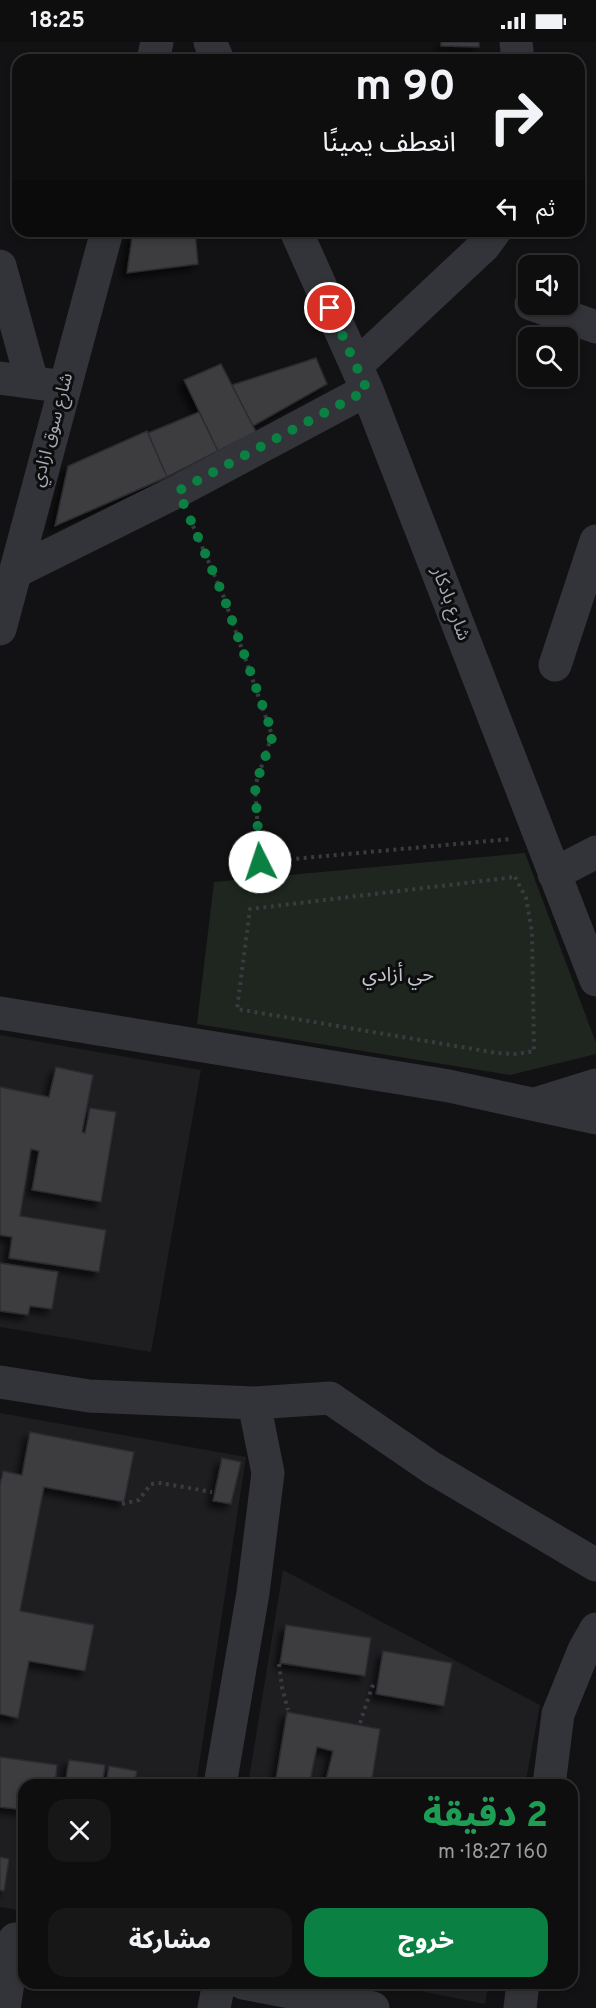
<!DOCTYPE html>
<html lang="ar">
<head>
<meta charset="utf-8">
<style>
	body { margin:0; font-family:Overpass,"Noto Sans Arabic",sans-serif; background:#171718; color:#f1f3f6; direction:rtl; height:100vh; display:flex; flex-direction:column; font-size:22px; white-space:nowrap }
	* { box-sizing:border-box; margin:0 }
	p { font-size:20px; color:#9b9c9e }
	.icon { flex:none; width:33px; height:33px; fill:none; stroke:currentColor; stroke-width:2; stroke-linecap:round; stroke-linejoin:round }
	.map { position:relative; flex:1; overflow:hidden; direction:ltr }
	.sheet { position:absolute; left:18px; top:1737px; width:560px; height:210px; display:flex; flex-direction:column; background:#0e0e0f; border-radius:18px; box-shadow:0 3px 9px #0003,0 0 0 2px #2e2e2f; direction:rtl }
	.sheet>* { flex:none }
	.banner { position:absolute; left:12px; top:12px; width:573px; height:183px; border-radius:18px; box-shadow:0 3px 9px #0003,0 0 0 2px #2e2e2f; direction:rtl; background:#0e0e0f; color:#f1f3f6; overflow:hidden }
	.tools { position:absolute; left:518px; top:213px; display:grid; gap:12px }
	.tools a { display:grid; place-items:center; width:60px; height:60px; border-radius:12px; background:#0e0e0f; box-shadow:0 3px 9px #0003,0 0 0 2px #2e2e2f; font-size:30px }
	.pin { position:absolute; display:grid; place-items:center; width:51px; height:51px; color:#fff; margin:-26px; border:3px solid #fff; border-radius:50%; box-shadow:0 2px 6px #0007 }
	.me { position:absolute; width:66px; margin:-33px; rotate:356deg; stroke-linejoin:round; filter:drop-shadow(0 0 4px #0008) }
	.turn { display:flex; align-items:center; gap:21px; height:126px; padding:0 30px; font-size:27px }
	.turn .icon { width:78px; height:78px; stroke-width:2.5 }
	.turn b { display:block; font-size:42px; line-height:51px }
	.then { display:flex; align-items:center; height:57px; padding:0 30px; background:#0003; gap:12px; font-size:22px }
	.round { display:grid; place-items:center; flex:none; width:63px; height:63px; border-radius:18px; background:#171718 }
	.overview { display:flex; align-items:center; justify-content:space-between; height:102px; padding:0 30px }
	h1 { font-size:36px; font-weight:800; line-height:45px; color:#1e9e55 }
	.action { display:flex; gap:12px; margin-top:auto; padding:12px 30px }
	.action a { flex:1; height:69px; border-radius:18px; background:#0b8043; color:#fff; font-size:24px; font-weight:800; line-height:69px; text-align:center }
	.action a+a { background:#171718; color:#f1f3f6 }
	.status { display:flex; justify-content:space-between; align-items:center; height:42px; padding:0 30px; background:#0e0e0f; direction:ltr }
	.status svg { height:16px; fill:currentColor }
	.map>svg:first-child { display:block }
	.built { fill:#1e1e21 }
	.green { fill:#1e261f }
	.building { fill:#3c3d41; stroke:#2c2c30; stroke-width:1.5; fill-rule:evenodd; filter:url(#shadow) }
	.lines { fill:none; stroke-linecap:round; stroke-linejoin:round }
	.path { stroke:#393b40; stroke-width:4; stroke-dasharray:3 4.5; stroke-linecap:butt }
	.minor { stroke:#333439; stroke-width:33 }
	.route { stroke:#0b8043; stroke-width:10; stroke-dasharray:0 18 }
	.labels { text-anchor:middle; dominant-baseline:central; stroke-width:6; stroke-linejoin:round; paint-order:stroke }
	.street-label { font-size:18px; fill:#a3a8b5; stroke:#0d0d0e }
	.neighbourhood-label { font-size:20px; fill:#c4c7d1; stroke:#0d0d0e }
</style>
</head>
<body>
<div class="status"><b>18:25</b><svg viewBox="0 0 49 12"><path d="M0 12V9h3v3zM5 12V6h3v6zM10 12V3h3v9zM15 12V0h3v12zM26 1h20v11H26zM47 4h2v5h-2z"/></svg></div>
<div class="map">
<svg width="596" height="1966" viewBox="0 0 596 1966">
	<defs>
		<filter id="shadow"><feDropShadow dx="-5.5" dy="5.5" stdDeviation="3" flood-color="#0009"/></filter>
	</defs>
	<rect width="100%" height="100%" fill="#121214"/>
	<!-- built -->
	<path class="built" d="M0 993 201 1028 151 1310 0 1285Z
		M0 1371 246 1415 196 1743H134L137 1729 110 1724 106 1743H102L105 1723 69 1718 65 1743H55L57 1723 0 1715Z
		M283 1528 540 1663 525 1743H248Z
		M0 1765 24 1768V1869L0 1865V1848L4 1849 9 1817 0 1815Z
		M381 1941H489L485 1962Z"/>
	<!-- green -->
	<path class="green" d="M525 811 596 1001V1012L510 1033 197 982 214 840Z"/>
	<!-- building -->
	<path class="building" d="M441 0H479V5L441 4Z
		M133 189H195L198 222 127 231Z
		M316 316 327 342 253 384 232 343Z
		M221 322 256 390 218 409 184 338Z
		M199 370 218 409 167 435 148 391Z
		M147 389 167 435 55 484 68 424Z
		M56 1025 93 1033 82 1090 85 1091 90 1066 116 1070 101 1160 32 1148 39 1109 31 1107 20 1174 106 1188 99 1230 9 1216 12 1195 0 1193V1045L49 1055Z
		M0 1221 58 1230 52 1267 30 1264 28 1273 0 1269Z
		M30 1390 134 1410 124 1460 44 1445 20 1569 94 1583 85 1629 29 1619 18 1676 0 1672V1443L3 1429 22 1433Z
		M222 1416 241 1420 231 1462 213 1459Z
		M286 1583 371 1596 365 1634 280 1621Z
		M383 1609 452 1621 444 1664 376 1652Z
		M287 1670 380 1687 371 1743H275ZM317 1705 333 1709 325 1742 310 1739Z
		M0 1715 57 1723 55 1743H24V1768L0 1765Z
		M69 1718 105 1723 102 1743H65Z
		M109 1724 137 1729 134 1743H106Z
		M0 1815 9 1817 4 1849 0 1848Z"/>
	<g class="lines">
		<!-- path -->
		<path class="path" d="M190 477 223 553 272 693 255 744 260 820 511 797
			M515 835 526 856 532 890 534 1009 516 1012 497 1011 237 967 250 867Z
			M122 1462 139 1458 151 1442 160 1441 212 1450
			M279 1622 282 1645 288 1668
			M360 1681 372 1645 377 1640"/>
		<!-- minor -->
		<path class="minor" d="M210 0 218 18
			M516 0 518 18
			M153 18 157 0
			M296 189 367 348 596 938
			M0 224 32 340
			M531 262 596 285
			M357 323 484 204 495 189
			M0 336 51 343
			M15 530 178 449 367 348
			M0 587 107 189
			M555 623 596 499
			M554 832 596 810
			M0 971 449 1044 596 1076
			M535 1062 596 1043
			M0 1340 89 1354 254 1361 330 1356 432 1426 596 1523
			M220 1743 253 1551 268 1431 254 1361
			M549 1743 558 1672 584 1608 596 1587
			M243 1941 373 1966
			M4 1966 15 1897
			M214 1966 219 1941
			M520 1966 523 1941"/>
	</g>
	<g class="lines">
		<!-- route -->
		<path class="route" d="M260 820 255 744 273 693 223 553 178 449 367 348 330 266"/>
	</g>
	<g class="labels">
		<!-- street labels -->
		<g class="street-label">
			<text transform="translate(53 388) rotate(-75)">شارع سوق ازادي</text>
			<text transform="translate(450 562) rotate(69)">شارع بادكار</text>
		</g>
		<!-- neighbourhood labels -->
		<g class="neighbourhood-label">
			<text x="398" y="934">حي أزادي</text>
		</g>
	</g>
</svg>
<div class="tools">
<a><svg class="icon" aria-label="sound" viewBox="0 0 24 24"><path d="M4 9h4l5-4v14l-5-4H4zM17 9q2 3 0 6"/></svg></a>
<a><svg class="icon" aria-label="search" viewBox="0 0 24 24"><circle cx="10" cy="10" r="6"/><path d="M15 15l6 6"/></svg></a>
</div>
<div class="pin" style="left:330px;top:266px;background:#d93025"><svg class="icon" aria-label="arrive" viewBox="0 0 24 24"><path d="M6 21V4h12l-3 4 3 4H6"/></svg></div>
<svg class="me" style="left:260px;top:820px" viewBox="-20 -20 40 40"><circle r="19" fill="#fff"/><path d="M0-13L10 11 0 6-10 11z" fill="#0b8043"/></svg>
<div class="banner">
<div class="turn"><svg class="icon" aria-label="right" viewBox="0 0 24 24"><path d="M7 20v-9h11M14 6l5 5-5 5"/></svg><div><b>90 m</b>انعطف يمينًا</div></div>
<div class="then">ثم<svg class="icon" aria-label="left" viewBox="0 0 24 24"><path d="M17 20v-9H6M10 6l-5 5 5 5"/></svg></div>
</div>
<section class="sheet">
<div class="overview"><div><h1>2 دقيقة</h1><p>160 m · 18:27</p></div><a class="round"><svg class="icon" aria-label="close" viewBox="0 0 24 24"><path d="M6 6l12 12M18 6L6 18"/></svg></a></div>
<div class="action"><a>خروج</a><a>مشاركة</a></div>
</section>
</div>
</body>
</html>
